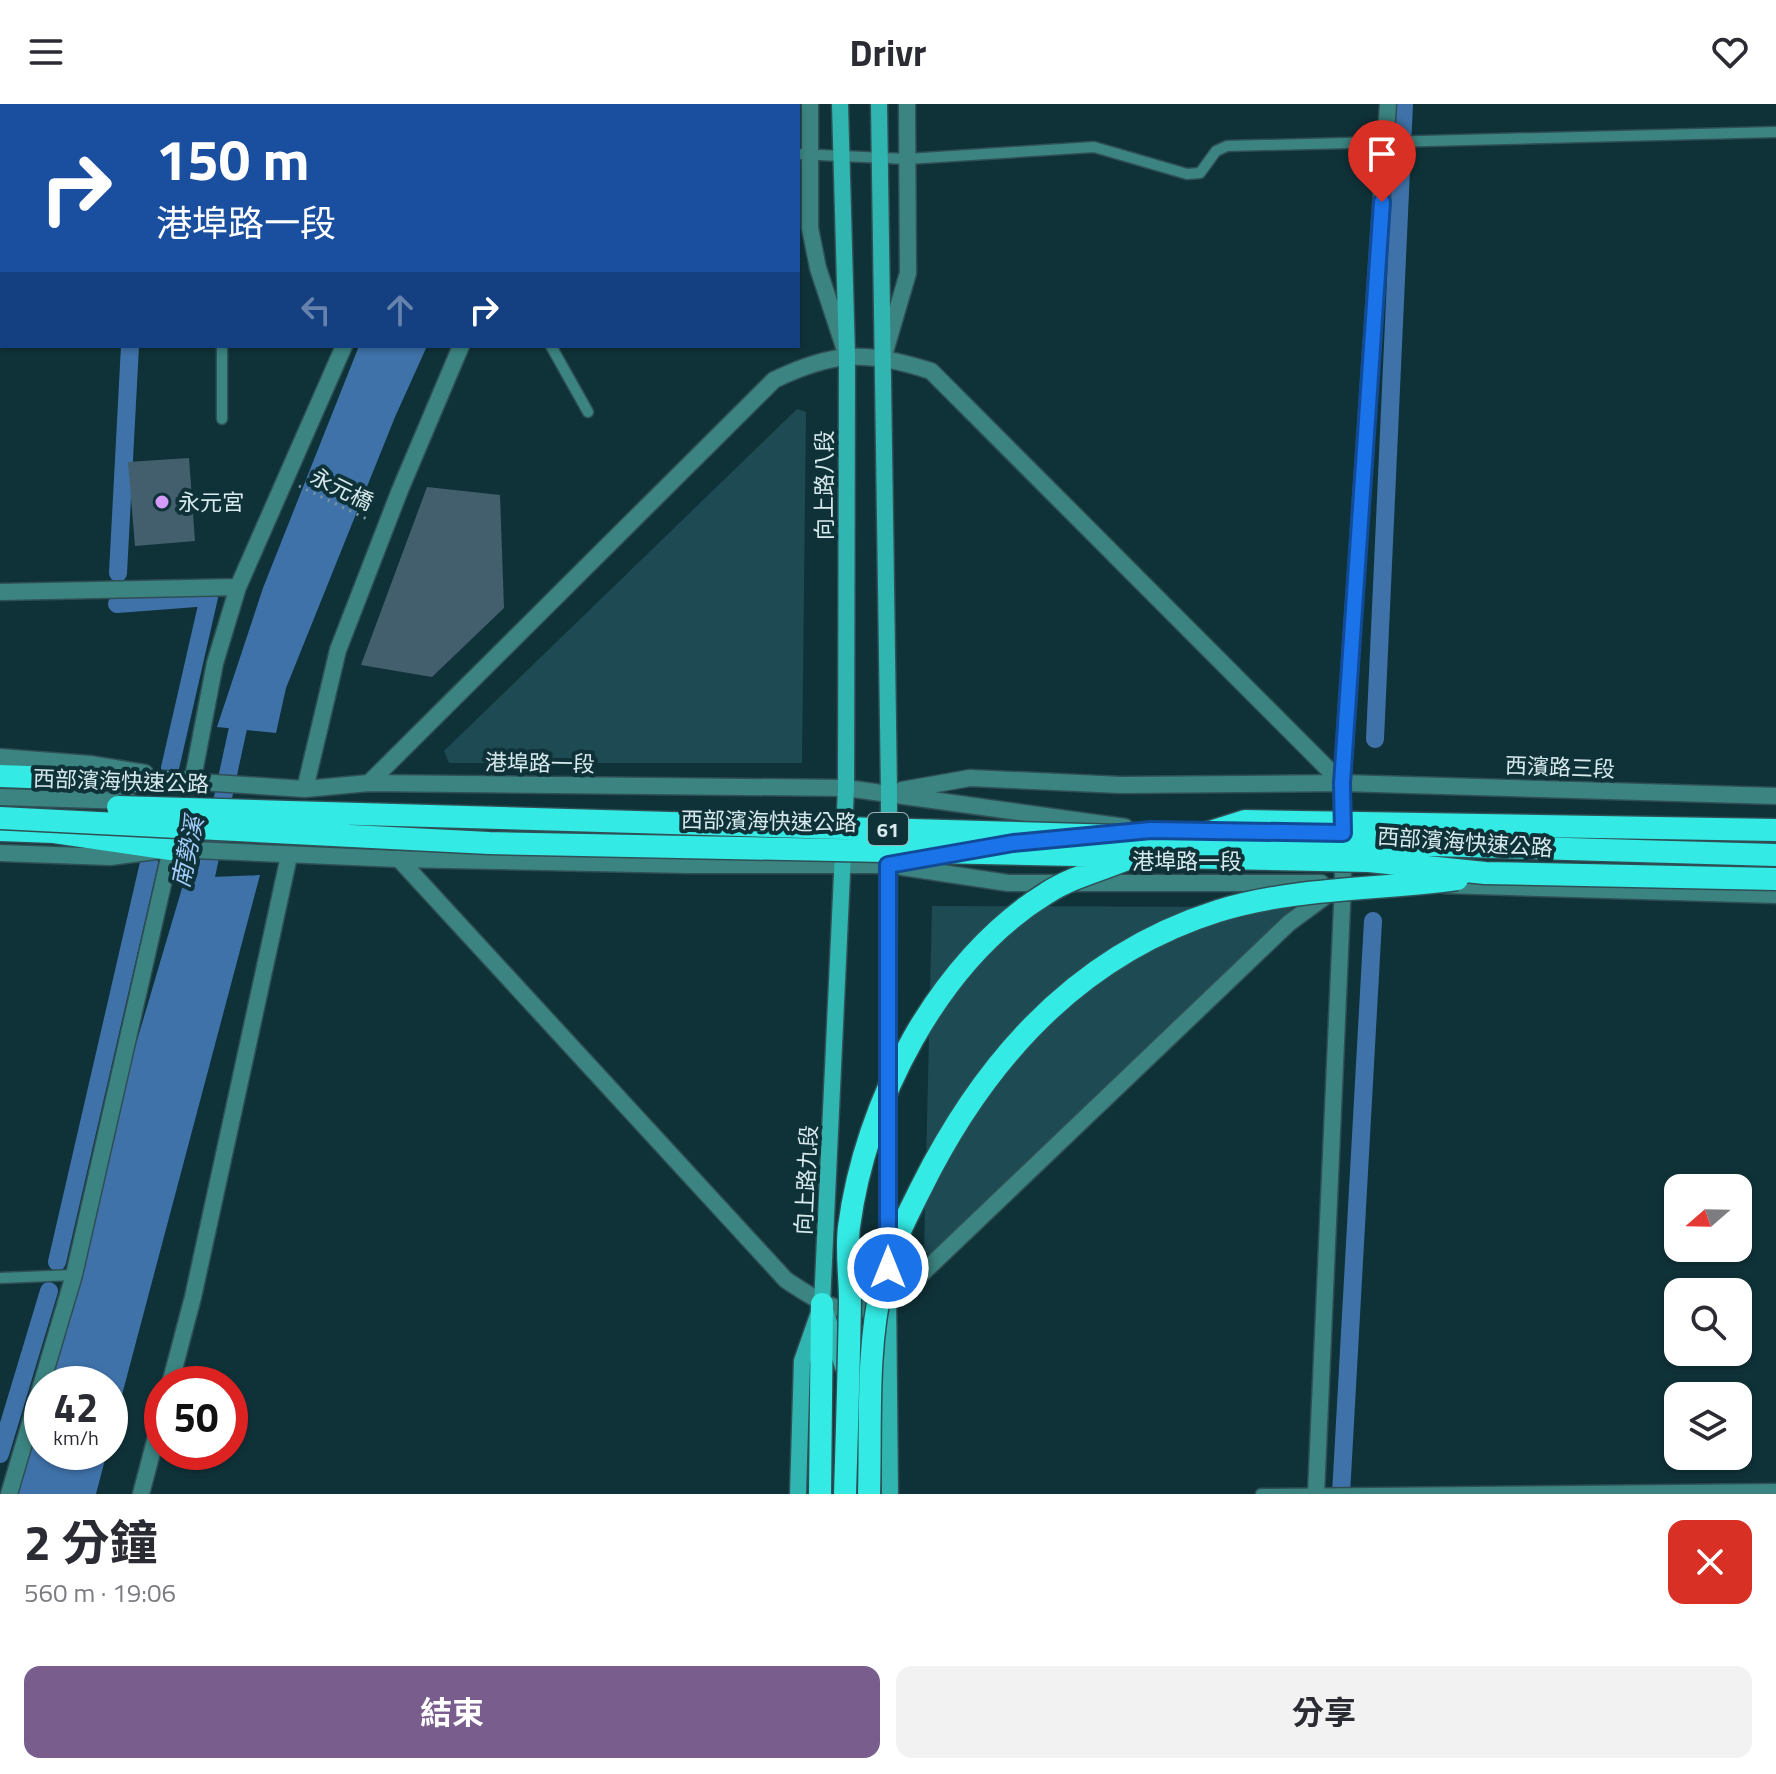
<!DOCTYPE html>
<html lang="zh-TW">
<head>
<meta charset="utf-8">
<style>
	body { margin:0; font-family:"Titillium Web","Noto Sans TC",sans-serif; background:#f2f2f3; color:#2b2b33; height:100vh; display:flex; flex-direction:column; font-size:30px; white-space:nowrap }
	* { box-sizing:border-box; margin:0 }
	p { font-size:26px; color:#7c7c81 }
	.icon { flex:none; width:44px; height:44px; fill:none; stroke:currentColor; stroke-width:2; stroke-linecap:round; stroke-linejoin:round }
	.map { position:relative; height:1390px; overflow:hidden }
	.side { display:flex; flex-direction:column; background:#fff; flex:1 }
	.side>* { flex:none }
	.top-card { position:absolute; left:0px; top:0px; width:800px; height:244px; box-shadow:0 2px 6px #0004; background:#1a4fa0; color:#fff; overflow:hidden }
	.needle { width:52px; rotate:250deg }
	.tools { position:absolute; left:1664px; top:1070px; display:grid; gap:16px }
	.tools a { display:grid; place-items:center; width:88px; height:88px; border-radius:16px; background:#fff; box-shadow:0 2px 6px #0004; font-size:40px }
	.speed { position:absolute; left:24px; top:1262px; display:flex; gap:16px; font-size:40px; font-weight:700; text-align:center }
	.speed>* { display:grid; place-content:center; width:104px; height:104px; border-radius:50%; background:#fff; box-shadow:0 2px 6px #0004; line-height:1 }
	.speed small { font-size:20px; font-weight:400 }
	.speed .limit { border:12px solid #d22; background:#fff; color:#111 }
	.pin { position:absolute; display:grid; place-items:center; width:68px; height:68px; color:#fff; margin:-82px -34px; border-radius:50% 50% 50% 0; rotate:-45deg; box-shadow:0 0 8px #0007 }
	.pin .icon { rotate:45deg }
	.me { position:absolute; width:88px; margin:-44px; rotate:0deg; stroke-linejoin:round; filter:drop-shadow(0 0 6px #0008) }
	.turn { display:flex; align-items:center; gap:28px; height:168px; padding:0 24px; font-size:36px }
	.turn .icon { width:104px; height:104px; stroke-width:2.5 }
	.turn b { display:block; font-size:56px; line-height:68px }
	.lanes { display:flex; align-items:center; height:76px; padding:0 24px; background:#0003; justify-content:center; gap:40px; direction:ltr }
	.lanes .off { opacity:.35 }
	.round { display:grid; place-items:center; flex:none; width:84px; height:84px; border-radius:16px; background:#f2f2f3 }
	.summary { display:flex; align-items:center; justify-content:space-between; height:136px; padding:0 24px }
	h1 { font-size:48px; font-weight:700; line-height:60px }
	.button { display:flex; gap:16px; margin-top:auto; padding:16px 24px }
	.button a { flex:1; height:92px; border-radius:16px; background:#785d8d; color:#fff; font-size:32px; font-weight:700; line-height:92px; text-align:center }
	.button a+a { background:#f2f2f3; color:#2b2b33 }
	header { display:flex; justify-content:space-between; align-items:center; height:104px; padding:0 24px; background:#fff; font-size:36px; font-weight:700 }
	.map>svg:first-child { display:block }
	.green { fill:#1d4a53 }
	.water { fill:#3f72a9 }
	.lines { fill:none; stroke-linecap:round; stroke-linejoin:round }
	.canal { stroke:#3f72a9; stroke-width:18 }
	.building { fill:#435f6e }
	.service-casing { stroke:#2f4f55; stroke-width:13 }
	.minor-casing { stroke:#2f4f55; stroke-width:19 }
	.tertiary-casing { stroke:#2f4f55; stroke-width:19 }
	.secondary-casing { stroke:#2f4f55; stroke-width:19 }
	.trunk-casing { stroke:#2f4f55; stroke-width:25 }
	.path { stroke:#7c969b; stroke-width:3; stroke-dasharray:2 6; stroke-linecap:butt }
	.service { stroke:#3b8481; stroke-width:10 }
	.minor { stroke:#3b8481; stroke-width:16 }
	.tertiary { stroke:#3b8481; stroke-width:16 }
	.secondary { stroke:#30b5b1; stroke-width:16 }
	.trunk { stroke:#34eae4; stroke-width:22 }
	.trunk-bridge-casing { stroke:#2f4f55; stroke-width:25; stroke-linecap:butt }
	.trunk-bridge { stroke:#34eae4; stroke-width:22 }
	.route-casing { stroke:#114b97; stroke-width:20 }
	.route { stroke:#1a73e8; stroke-width:14 }
	.poi-dot { fill:#d69bfa; stroke:#0f3238; stroke-width:3 }
	.labels { text-anchor:middle; dominant-baseline:central; stroke-width:8; stroke-linejoin:round; paint-order:stroke }
	.shield { fill:#0f3238; stroke:#9bb3b7; stroke-width:2 }
	.shield-label { font-size:20px; font-weight:bold; fill:#d7eaee }
	.street-label { font-size:22px; fill:#d7eaee; stroke:#0f3238 }
	.poi-label { font-size:22px; fill:#d7eaee; stroke:#0f3238; text-anchor:start }
	.water-label { font-size:24px; font-style:italic; fill:#a4cdfc; stroke:#0f3238 }
</style>
</head>
<body>
<header><svg class="icon" aria-label="menu" viewBox="0 0 24 24"><path d="M4 6h16M4 12h16M4 18h16"/></svg>Drivr<svg class="icon" aria-label="heart" viewBox="0 0 24 24"><path d="M12 20l-8-8c-3-5 5-10 8-4 3-6 11-1 8 4z"/></svg></header>
<div class="map">
<svg width="1776" height="1390" viewBox="0 0 1776 1390">
	<rect width="100%" height="100%" fill="#0f3238"/>
	<!-- green -->
	<path class="green" d="M797 305 806 308 802 659H449L444 647Z
		M932 802 1291 803 1295 810 934 1151 924 1149Z"/>
	<!-- water -->
	<path class="water" d="M359 242H427L395 313 286 584 276 629 217 623 263 484Z
		M260 771 110 1336V1280H42V1348H107L96 1390H3L185 774Z"/>
	<g class="lines">
		<!-- canal -->
		<path class="canal" d="M140 2V0
			M118 469 130 242
			M117 500 209 493 170 664
			M1375 635 1404 0
			M201 795 243 601
			M57 1158 149 759
			M0 1350 49 1187
			M1341 1390 1373 817"/>
	</g>
	<!-- building -->
	<path class="building" d="M189 354 195 437 135 442 128 358Z
		M427 383 500 391 504 504 432 573 361 561Z"/>
	<g class="lines">
		<!-- service casing -->
		<g class="service-casing">
			<path id="service" d="M798 50 907 55 1094 43 1187 70 1200 69 1216 47 1227 42 1776 28
				M222 242V315
				M551 242 588 308
				M0 1174 74 1171
				M1261 1390 1776 1385"/>
		</g>
		<!-- minor casing -->
		<g class="minor-casing">
			<path id="minor" d="M810 0V124L818 164 844 243
				M444 2 445 0
				M562 2 563 0
				M884 251 908 169 907 0
				M0 488 238 483
				M192 679 215 559 238 483 344 242
				M369 679 774 276C836 246 867 247 931 267L1342 679
				M305 685 338 546 400 386 461 242
				M399 755 786 1176C840 1212 854 1217 910 1181L1289 819 1331 788
				M170 1280 193 1193 289 752
				M9 1390 74 1171 171 745
				M141 1390 162 1310
				M1316 1390 1343 779 1342 679 1388 0"/>
		</g>
		<!-- tertiary casing -->
		<g class="tertiary-casing">
			<path id="tertiary" d="M0 653 90 660 145 669
				M184 677 305 685 369 679 846 684 1125 723
				M902 686 970 674 1121 681 1342 679 1776 692
				M0 693 129 697
				M1554 734 1776 739
				M0 749 110 753 171 745 399 755 689 761H888L925 755
				M902 763 1008 779H1321
				M1445 781 1776 791"/>
		</g>
		<!-- secondary casing -->
		<g class="secondary-casing">
			<path id="secondary" d="M879 0 889 688 888 1148
				M888 1184 890 1390
				M826 1209 843 1263
				M798 1390 802 1257 822 1200 846 684 847 252 840 0"/>
		</g>
		<!-- trunk casing -->
		<g class="trunk-casing">
			<path id="trunk" d="M0 672 192 679
				M0 726 54 728 171 745
				M820 1390 822 1200"/>
		</g>
		<!-- path -->
		<path class="path" d="M299 382 371 417"/>
		<!-- service -->
		<use href="#service" class="service"/>
		<!-- minor -->
		<use href="#minor" class="minor"/>
		<!-- tertiary -->
		<use href="#tertiary" class="tertiary"/>
		<!-- secondary -->
		<use href="#secondary" class="secondary"/>
		<!-- trunk -->
		<use href="#trunk" class="trunk"/>
		<!-- trunk-bridge casing -->
		<g class="trunk-bridge-casing">
			<path id="trunk-bridge" d="M118 703 1776 751
				M0 714 489 739 1369 757 1485 769 1776 775
				M1207 729 1245 717 1776 726
				M845 1390C847 1325 849 1261 850 1196 850 1172 846 1147 849 1123 865 999 938 856 1047 789 1070 774 1100 766 1125 756
				M869 1390C871 1321 866 1247 882 1179 889 1146 906 1114 921 1084 984 957 1078 851 1218 807 1296 783 1377 786 1457 775"/>
		</g>
		<!-- trunk-bridge -->
		<use href="#trunk-bridge" class="trunk-bridge"/>
	</g>
	<g class="lines">
		<!-- route casing -->
		<g class="route-casing">
			<path id="route" d="M888 1164V761L1013 739 1151 726 1343 729 1342 679 1382 98"/>
		</g>
		<!-- route -->
		<use href="#route" class="route"/>
	</g>
	<!-- markers -->
	<circle class="poi-dot" cx="162" cy="398" r="8"/>
	<g class="labels">
		<!-- shield labels -->
		<rect class="shield" x="868" y="709" width="40" height="32" rx="6"/>
		<g class="shield-label">
			<text x="888" y="725">61</text>
		</g>
		<!-- street labels -->
		<g class="street-label">
			<text transform="translate(824 381) rotate(-90)">向上路八段</text>
			<text transform="translate(342 385) rotate(26)">永元橋</text>
			<text transform="translate(540 659) rotate(1)">港埠路一段</text>
			<text transform="translate(1560 663) rotate(2)">西濱路三段</text>
			<text transform="translate(121 677) rotate(2)">西部濱海快速公路</text>
			<text transform="translate(769 717) rotate(1)">西部濱海快速公路</text>
			<text transform="translate(1465 738) rotate(4)">西部濱海快速公路</text>
			<text x="1187" y="757">港埠路一段</text>
			<text transform="translate(806 1076) rotate(-87)">向上路九段</text>
		</g>
		<!-- poi labels -->
		<g class="poi-label">
			<text x="178" y="398">永元宮</text>
		</g>
		<!-- water labels -->
		<g class="water-label">
			<text transform="translate(187 748) rotate(-78)">南勢溪</text>
		</g>
	</g>
</svg>
<div class="tools">
<a><svg class="needle" viewBox="-14 -14 28 28"><path d="M0-13l5 13h-10z" fill="#e53935"/><path d="M0 13l5-13h-10z" fill="#7c7c81"/></svg></a>
<a><svg class="icon" aria-label="search" viewBox="0 0 24 24"><circle cx="10" cy="10" r="6"/><path d="M15 15l6 6"/></svg></a>
<a><svg class="icon" aria-label="layers" viewBox="0 0 24 24"><path d="M12 4l9 5-9 5-9-5zM3 14l9 5 9-5"/></svg></a>
</div>
<div class="speed"><div>42<small>km/h</small></div><div class="limit">50</div></div>
<div class="pin" style="left:1382px;top:98px;background:#d93025"><svg class="icon" aria-label="arrive" viewBox="0 0 24 24"><path d="M6 21V4h12l-3 4 3 4H6"/></svg></div>
<svg class="me" style="left:888px;top:1164px" viewBox="-20 -20 40 40"><circle r="17" fill="#1a73e8" stroke="#fff" stroke-width="3"/><path d="M0-11L8 9 0 5-8 9z" fill="#fff"/></svg>
<div class="top-card">
<div class="turn"><svg class="icon" aria-label="right" viewBox="0 0 24 24"><path d="M7 20v-9h11M14 6l5 5-5 5"/></svg><div><b>150 m</b>港埠路一段</div></div>
<div class="lanes"><svg class="icon off" aria-label="left" viewBox="0 0 24 24"><path d="M17 20v-9H6M10 6l-5 5 5 5"/></svg><svg class="icon off" aria-label="ahead" viewBox="0 0 24 24"><path d="M12 20V5M6 11l6-6 6 6"/></svg><svg class="icon" aria-label="right" viewBox="0 0 24 24"><path d="M7 20v-9h11M14 6l5 5-5 5"/></svg></div>
</div>
</div>
<section class="side">
<div class="summary"><div><h1>2 分鐘</h1><p>560 m · 19:06</p></div><a class="round" style="background:#d93025;color:#fff"><svg class="icon" aria-label="close" viewBox="0 0 24 24"><path d="M6 6l12 12M18 6L6 18"/></svg></a></div>
<div class="button"><a>結束</a><a>分享</a></div>
</section>
</body>
</html>
